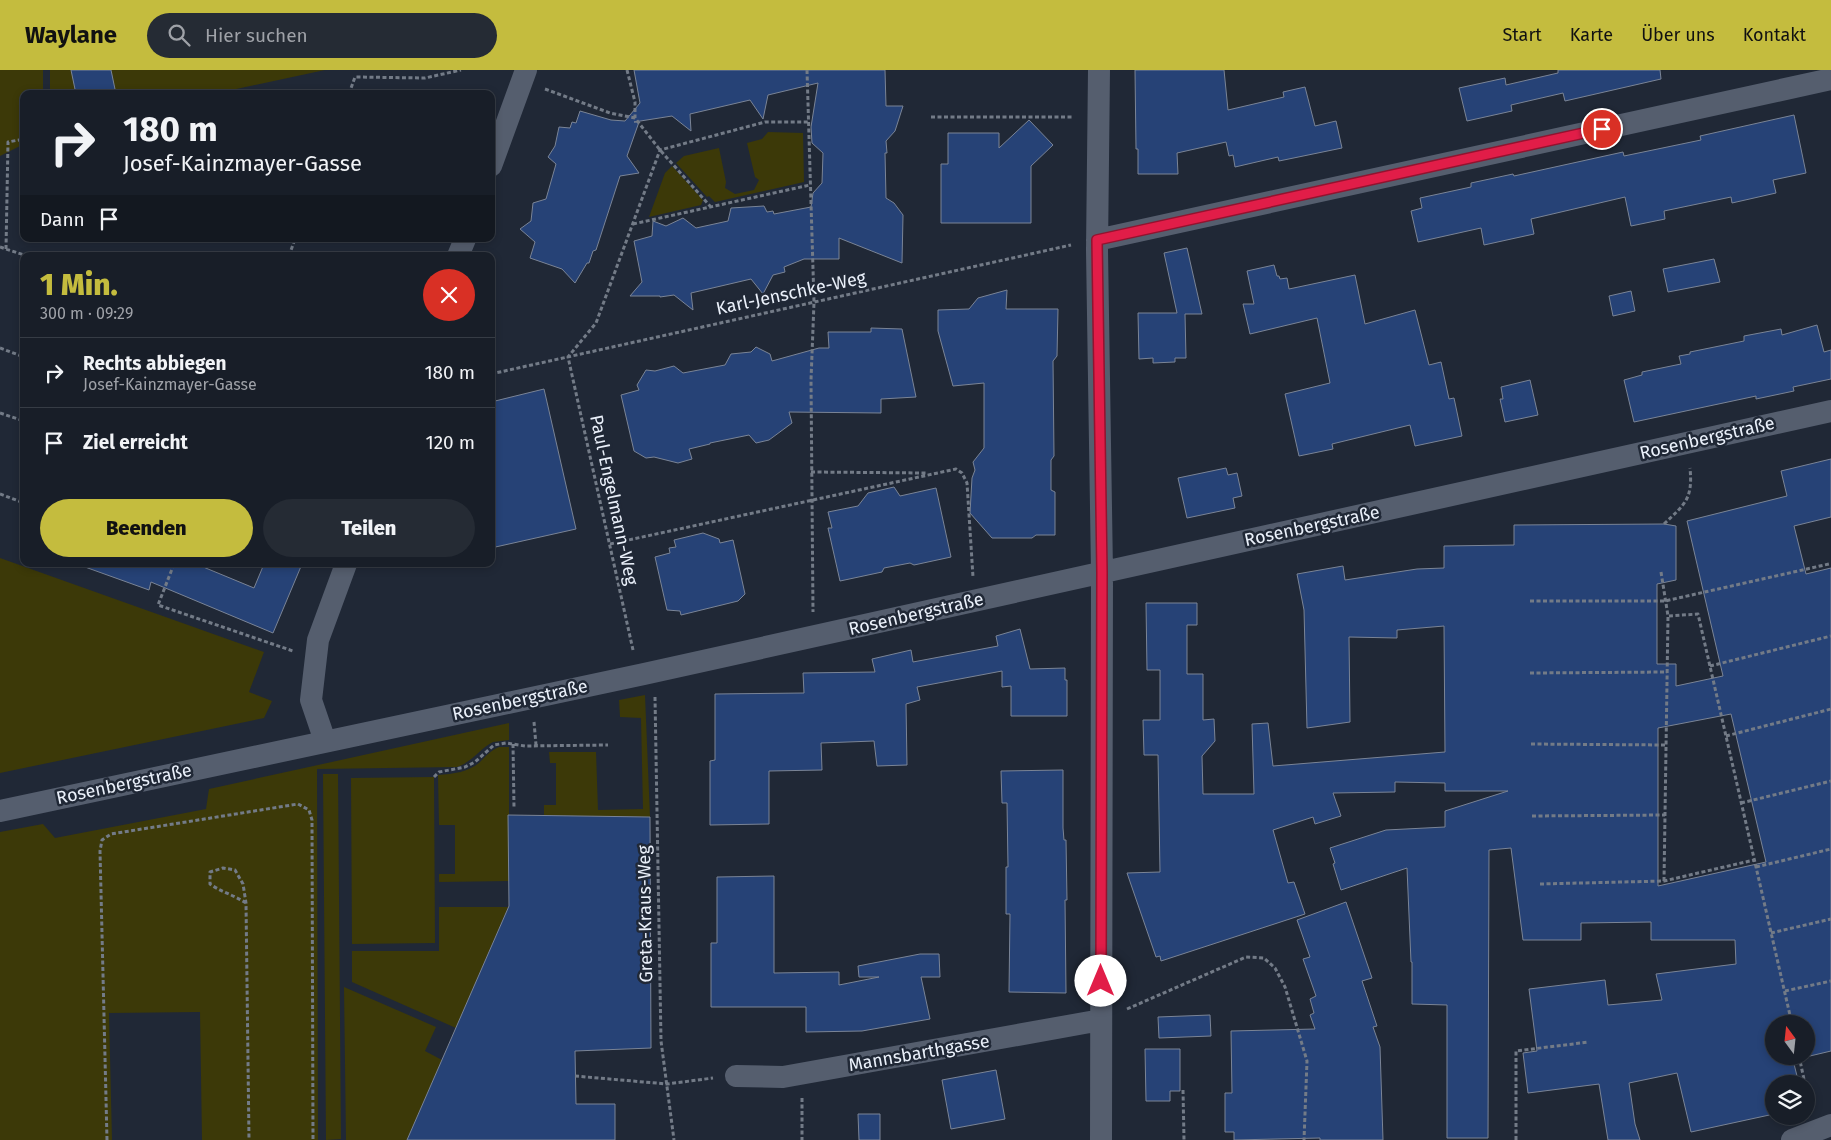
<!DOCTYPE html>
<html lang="de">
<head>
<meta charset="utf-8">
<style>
	body { margin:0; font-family:"Fira Sans",sans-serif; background:#252b34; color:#f1f3f6; height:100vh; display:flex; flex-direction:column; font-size:19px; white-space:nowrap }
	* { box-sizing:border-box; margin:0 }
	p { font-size:16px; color:#9fa2a8 }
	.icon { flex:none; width:28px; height:28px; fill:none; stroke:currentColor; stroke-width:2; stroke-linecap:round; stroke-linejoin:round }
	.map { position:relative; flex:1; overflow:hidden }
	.sheet { position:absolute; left:20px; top:182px; width:475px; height:315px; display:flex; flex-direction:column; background:#181e28; border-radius:10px; box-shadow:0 2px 8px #0003,0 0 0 1px #363c45 }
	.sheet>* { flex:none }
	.top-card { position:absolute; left:20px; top:20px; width:475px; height:152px; border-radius:10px; box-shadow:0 2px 8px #0003,0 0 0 1px #363c45; background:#181e28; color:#f1f3f6; overflow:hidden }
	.needle { width:32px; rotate:345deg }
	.fabs { position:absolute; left:1765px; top:945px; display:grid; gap:10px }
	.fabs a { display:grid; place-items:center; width:50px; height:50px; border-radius:50%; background:#181e28; box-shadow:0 2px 8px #0003,0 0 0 1px #363c45; font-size:25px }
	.pin { position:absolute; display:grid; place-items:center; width:42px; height:42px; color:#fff; margin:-21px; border:2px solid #fff; border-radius:50%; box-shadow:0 1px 5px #0007 }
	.me { position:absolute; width:55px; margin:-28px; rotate:0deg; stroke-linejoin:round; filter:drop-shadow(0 0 4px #0008) }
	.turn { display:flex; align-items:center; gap:18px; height:105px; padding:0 20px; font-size:22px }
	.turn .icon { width:65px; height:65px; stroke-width:2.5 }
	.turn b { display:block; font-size:35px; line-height:42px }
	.then { display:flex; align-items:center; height:48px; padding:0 20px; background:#0003; gap:10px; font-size:19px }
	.round { display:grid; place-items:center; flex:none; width:52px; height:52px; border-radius:26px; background:#252b34 }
	.head { display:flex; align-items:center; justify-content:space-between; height:85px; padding:0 20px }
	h1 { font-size:30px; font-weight:800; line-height:38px; color:#c4bc3e }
	.action { display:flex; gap:10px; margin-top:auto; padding:10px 20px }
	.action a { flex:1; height:58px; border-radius:30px; background:#c4bc3e; color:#111; font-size:20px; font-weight:800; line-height:58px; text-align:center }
	.action a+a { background:#252b34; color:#f1f3f6 }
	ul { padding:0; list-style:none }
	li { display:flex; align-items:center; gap:15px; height:70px; padding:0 20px; border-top:1px solid #363c45 }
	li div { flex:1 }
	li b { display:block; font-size:19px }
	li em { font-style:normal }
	header { display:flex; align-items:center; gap:30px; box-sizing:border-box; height:70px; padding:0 25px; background:#c4bc3e; color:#111 }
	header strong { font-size:24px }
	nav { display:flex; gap:28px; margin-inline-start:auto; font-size:18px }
	.search { width:350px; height:45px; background:#252b34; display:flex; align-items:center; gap:12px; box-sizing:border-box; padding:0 18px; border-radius:28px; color:#9fa2a8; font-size:19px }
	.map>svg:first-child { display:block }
	.green { fill:#3c3908 }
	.building { fill:#264276; stroke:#7a8496; fill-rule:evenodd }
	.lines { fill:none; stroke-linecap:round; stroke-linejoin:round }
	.path { stroke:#737b87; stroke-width:3; stroke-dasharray:4 2.5; stroke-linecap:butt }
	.street { stroke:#555e6e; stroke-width:22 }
	.route-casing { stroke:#92132f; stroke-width:12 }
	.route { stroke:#e11d48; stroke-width:9 }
	.labels { text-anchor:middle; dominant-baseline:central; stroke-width:5; stroke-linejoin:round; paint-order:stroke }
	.street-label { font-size:18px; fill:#eaf0fa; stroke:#202836 }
</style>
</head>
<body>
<header>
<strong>Waylane</strong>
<div class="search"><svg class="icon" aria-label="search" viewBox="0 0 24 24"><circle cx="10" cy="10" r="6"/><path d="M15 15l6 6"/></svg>Hier suchen</div>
<nav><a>Start</a><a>Karte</a><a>Über uns</a><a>Kontakt</a></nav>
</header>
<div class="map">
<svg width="1831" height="1070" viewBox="0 0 1831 1070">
	<rect width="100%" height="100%" fill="#202836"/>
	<!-- green -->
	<path class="green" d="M0 0H43V24H24V74L0 86Z
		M50 0H325L213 24H50Z
		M768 62 803 63 804 112 715 132 709 126 707 127 676 93 684 86 719 78 726 112 725 118 735 124 754 120 759 110 755 107 747 73 762 69Z
		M672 96 703 130 701 135 649 147 665 103Z
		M0 488 264 582 249 622 272 631 264 648 0 703Z
		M645 625 650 747 580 746 554 758V745H544V735H556V693H550L549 682H596L598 740 643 739 641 648 620 647 619 630Z
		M509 653V670C504 671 498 671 493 672 480 678 474 691 457 697L317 699 318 1070H202L200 942 109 943 112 1070H0V762L43 754 55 768 206 739 209 719Z
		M499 677H509V811L439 812V804H455V755H439L438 705C453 704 469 702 480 692 487 685 490 681 499 677Z
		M323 704H338L341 1069 326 1070Z
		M434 707 435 873 352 874 351 708Z
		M439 837H508L456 958 352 912V881H439Z
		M344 917 436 957 425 981 442 990 407 1070H346Z"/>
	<!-- building -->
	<path class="building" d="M71 0H111L116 24H76Z
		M634 0H885L886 36H903L895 61 886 71 887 83H885L886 128 894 133 903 145 902 193 839 168V189H804L784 197 785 202 773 205 763 224 751 209 691 223 693 240 674 225 660 227V226H630L642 212 634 171 652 166 653 151 666 156 683 148 696 158 728 151 731 138 764 136 767 142 773 141 774 144 811 137 813 123 822 113 823 83 812 73 811 57 818 13 768 25 763 49 750 30 690 44 691 61 672 46 634 52H639L627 86 639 103 620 106 596 180 593 181 589 193H587L575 213 562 199 530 188 535 172 520 159 531 151 533 133 546 129 556 94 548 87 555 76 559 57 570 58 572 52 576 53 580 41 611 50 625 51 640 33Z
		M1135 0H1224L1228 40 1284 27 1283 22 1305 17 1315 56 1336 51 1342 78 1279 91 1278 87 1235 97 1233 85 1229 86 1226 72 1177 83 1178 104H1138V79H1136Z
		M1558 0H1660L1661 9 1565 31 1563 23 1511 35 1512 41 1467 51 1459 18 1505 8 1506 15 1558 3Z
		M1794 45 1806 103 1773 110 1776 123 1732 133 1731 127 1664 141 1665 149 1631 156 1625 127 1531 149 1534 164 1484 175 1481 158 1418 172 1411 141 1422 138 1420 128 1471 117V113L1513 104 1514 106 1623 82 1624 86 1701 70 1700 66Z
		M1029 50 1053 75 1031 96V153H941V94H948V63H999V78Z
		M1187 178 1202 244H1185L1186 288H1175V292L1153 293V288L1139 289 1138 243H1177L1164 183Z
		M1714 189 1720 212 1668 222 1663 199Z
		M1274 195 1277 206H1279L1280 209 1287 208 1289 219 1355 205 1365 254 1415 240 1429 295 1441 292 1449 329 1454 328 1462 366 1415 376 1410 355 1332 374 1333 379 1299 386 1285 324 1330 313 1317 248 1250 264 1243 234H1254L1247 201Z
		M1007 220 1006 239H1058L1057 286 1053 291 1054 386 1051 390V420L1055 422V465H1036L1032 468H992L970 443 972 408 975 400 973 392 984 378V313L953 316 938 261V240L969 239 978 228Z
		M1631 221 1635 241 1613 246 1609 226Z
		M1817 255 1824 282 1831 280V309L1793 317 1794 321 1756 329V326L1634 352 1624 310 1642 305V302L1681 294 1679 286 1690 284V282L1744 271V266L1781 259 1782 265Z
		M871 258 902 259 916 327 881 329V343L789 342 792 353 769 370 756 373 749 365 710 373V374L689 379 692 389 678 393 654 387 646 388 634 381 621 325 639 320 637 315 646 300 655 301 674 296 683 303 725 295 731 284 751 282 756 277 770 284 772 291 819 278H829L828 262H871Z
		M1530 310 1538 345 1505 352 1500 329H1503L1501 317Z
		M544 319 576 459 491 478V332Z
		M1831 389V447L1794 456 1806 504 1831 498V981L1793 990 1799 1014H1774V1044L1691 1062 1677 1003 1629 1013 1635 1054 1640 1070H1608L1599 1014 1528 1023 1523 983 1537 981 1529 919 1605 910 1608 935 1662 930 1656 904 1736 894 1735 870H1651V852L1581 853V870H1523L1511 778 1489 780 1488 1068H1447V935L1412 934V892H1411L1407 798 1341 820 1333 794 1335 793 1330 778 1386 760 1445 757V741L1508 721H1445V713L1395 712V722L1333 723 1341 746 1315 754 1313 747 1273 760 1288 813 1294 812 1305 844 1161 891 1160 886 1156 887 1127 803 1160 802 1158 685H1144L1143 650H1160V600H1147L1146 533H1197V555H1187V604H1203V650L1214 649 1215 671 1202 686 1203 724H1254L1252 654 1268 653 1273 696 1445 682 1444 556 1397 560V568L1349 567 1350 652 1307 658 1304 540 1297 504 1343 496 1345 510 1417 499 1444 498V476L1514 475V455L1664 454 1676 456V510L1657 514V594H1676V616L1723 606 1687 451 1787 426 1781 401ZM1731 644 1766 792 1658 816V658ZM1774 954H1806V986H1774Z
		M1226 398 1228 405 1237 403 1242 426 1233 428 1235 438 1187 448 1178 408Z
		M894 417 900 426 936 418 951 487 914 495 910 493 884 498 882 502 840 511 828 458H832L828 442 858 436 868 423Z
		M703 463 719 469 720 473 733 470 745 524 738 531 681 545 680 541 667 540 655 487 670 483 669 478 676 477 674 470Z
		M85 494H196L254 518 264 494H302L273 563 151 512 149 520 85 497Z
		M1020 559 1030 599 1065 598V610H1067V646H1011V616L1002 617V601L917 617 920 630 906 634 907 695 877 696 874 671 821 673 822 700 769 701V754L710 755V691L715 690V624L804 623 803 603 875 602 872 589 911 580 913 592 998 576 996 566Z
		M1063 700V758L1064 770H1066L1067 830H1065L1066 923 1009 922 1010 844H1006V797H1008L1007 733H1002L1001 701Z
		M508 745 650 747 651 978 575 981 576 1034H615V1070H407L509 836Z
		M774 806V903L839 902V915L879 907H859L858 896 920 884H939L940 907H921L930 949 862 961 806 962V937H711V873H717V807Z
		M1346 832 1372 908 1362 911 1377 956 1373 957 1380 977 1383 1070H1320V1068L1234 1070V1062H1225V1023H1232L1231 961 1315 959 1310 945 1314 943 1310 929 1316 926 1303 889 1310 887 1297 850Z
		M1210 945 1211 966 1159 968 1158 947Z
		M1145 979H1180V1021H1170V1031H1146Z
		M996 1000 1005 1049 951 1059 942 1010Z
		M858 1044H880V1070H859Z"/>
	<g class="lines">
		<!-- path -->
		<path class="path" d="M627 0 635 32V48L660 80 710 136
			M807 0 814 232 811 310 813 542
			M545 19 610 43 635 48
			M349 24 355 7 425 8 461 0
			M931 47H1073
			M633 154 810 115
			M0 177 27 186
			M6 179 8 72 24 69
			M289 186 295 169
			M0 278 24 287
			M491 304 1071 175
			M0 343 24 351
			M811 402 926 403
			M0 424 24 433
			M1664 454C1685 434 1693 429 1690 398
			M610 474 956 399 962 403 967 413 973 507
			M174 494 158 535 293 581
			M1661 502 1668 546 1698 544 1792 954
			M1530 531H1665L1829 494
			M633 580 568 287 596 253 660 80 765 52H808
			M1710 596 1831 566
			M1530 603 1667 602
			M655 627 661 971 674 1070
			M534 652 536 675
			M1726 666 1831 639
			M513 674 514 738
			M1531 674 1666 675
			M434 707 439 702 465 697 475 692 494 675 506 673 525 676 608 675
			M1741 733 1831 711
			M1532 746 1665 745
			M1756 797 1831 779
			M1664 811 1668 546
			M1540 814 1664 811 1754 790
			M246 833C234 825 221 822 210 814V802L223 798 235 800 243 814 246 833 249 1070
			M1771 863 1831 849
			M1785 921 1831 911
			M1127 939 1246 887 1264 888 1275 898 1285 917 1307 991 1304 1070
			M1799 986 1805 1014
			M575 1006 667 1014 713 1008
			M1806 1017 1810 1036
			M1183 1020 1184 1070
			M802 1028V1070
			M107 1070 100 781 102 770 111 764 298 734 309 740 312 750 313 1070
			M1516 1070V981L1589 972"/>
		<!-- street -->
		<path class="street" d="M1099 0 1097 180 1102 502 1101 1070
			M491 96 526 0
			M1097 170 1831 9
			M458 186 465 169
			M325 671 311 630 318 570 346 494
			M0 741 644 604 1831 341
			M736 1006 783 1007 1101 950
			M1792 1070 1831 1055"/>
	</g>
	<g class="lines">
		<!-- route casing -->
		<g class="route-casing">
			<path id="route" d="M1101 911 1102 502 1097 170 1602 59"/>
		</g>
		<!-- route -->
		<use href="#route" class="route"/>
	</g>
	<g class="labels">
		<!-- street labels -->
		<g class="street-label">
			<text transform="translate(791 223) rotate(-12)">Karl-Jenschke-Weg</text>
			<text transform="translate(1707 368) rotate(-13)">Rosenbergstraße</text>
			<text transform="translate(614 430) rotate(78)">Paul-Engelmann-Weg</text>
			<text transform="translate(1312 456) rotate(-12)">Rosenbergstraße</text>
			<text transform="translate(916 544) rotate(-13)">Rosenbergstraße</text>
			<text transform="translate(520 630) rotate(-12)">Rosenbergstraße</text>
			<text transform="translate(124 714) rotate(-12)">Rosenbergstraße</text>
			<text transform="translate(645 844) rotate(-91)">Greta-Kraus-Weg</text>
			<text transform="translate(919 983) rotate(-10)">Mannsbarthgasse</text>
		</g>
	</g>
</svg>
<div class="fabs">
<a><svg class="needle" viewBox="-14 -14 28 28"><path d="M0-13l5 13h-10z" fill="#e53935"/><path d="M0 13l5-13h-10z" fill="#9fa2a8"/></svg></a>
<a><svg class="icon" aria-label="layers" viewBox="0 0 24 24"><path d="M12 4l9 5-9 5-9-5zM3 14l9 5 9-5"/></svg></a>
</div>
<div class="pin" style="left:1602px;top:59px;background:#d93025"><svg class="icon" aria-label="arrive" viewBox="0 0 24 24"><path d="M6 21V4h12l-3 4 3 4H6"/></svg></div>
<svg class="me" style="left:1101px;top:911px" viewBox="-20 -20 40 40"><circle r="19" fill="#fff"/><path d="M0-13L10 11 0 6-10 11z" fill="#e11d48"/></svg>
<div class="top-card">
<div class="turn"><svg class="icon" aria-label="right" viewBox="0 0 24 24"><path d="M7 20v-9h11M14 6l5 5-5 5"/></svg><div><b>180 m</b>Josef-Kainzmayer-Gasse</div></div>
<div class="then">Dann<svg class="icon" aria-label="arrive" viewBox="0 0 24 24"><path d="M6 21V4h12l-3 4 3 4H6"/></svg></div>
</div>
<section class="sheet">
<div class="head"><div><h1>1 Min.</h1><p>300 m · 09:29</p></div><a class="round" style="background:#d93025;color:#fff"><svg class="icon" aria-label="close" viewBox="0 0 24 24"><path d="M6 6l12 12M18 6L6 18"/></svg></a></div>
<ul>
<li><svg class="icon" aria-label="right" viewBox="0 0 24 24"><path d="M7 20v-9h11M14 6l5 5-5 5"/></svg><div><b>Rechts abbiegen</b><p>Josef-Kainzmayer-Gasse</p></div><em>180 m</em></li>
<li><svg class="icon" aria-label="arrive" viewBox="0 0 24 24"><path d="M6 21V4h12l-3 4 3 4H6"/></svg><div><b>Ziel erreicht</b></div><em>120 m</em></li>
</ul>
<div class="action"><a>Beenden</a><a>Teilen</a></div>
</section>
</div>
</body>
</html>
